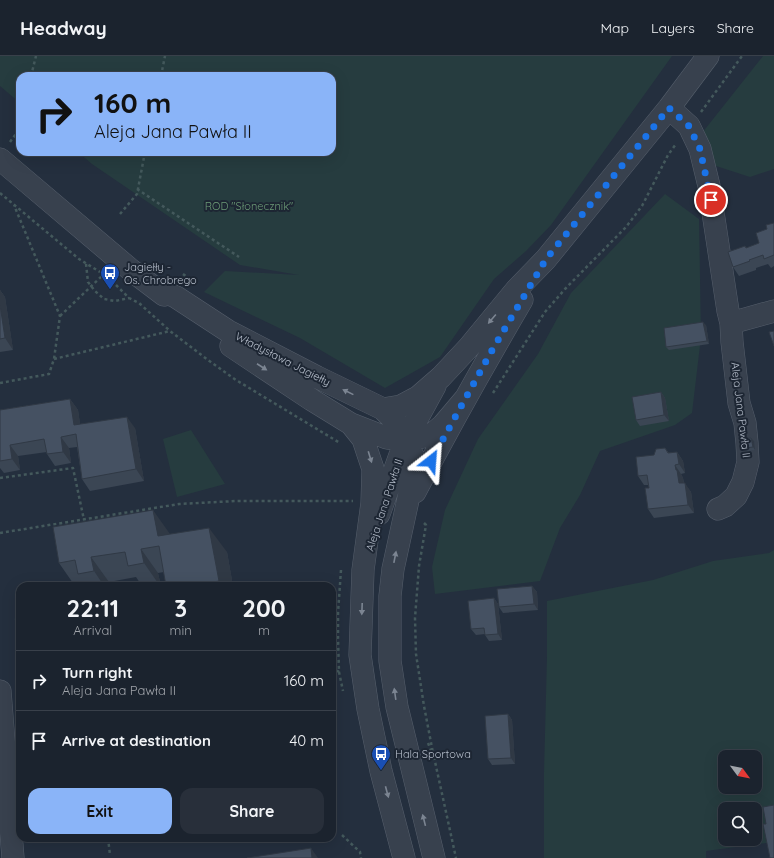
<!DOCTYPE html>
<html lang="en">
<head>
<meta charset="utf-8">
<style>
	body { margin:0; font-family:Quicksand,sans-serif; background:#282f3a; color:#f1f3f6; height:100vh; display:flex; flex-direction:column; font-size:15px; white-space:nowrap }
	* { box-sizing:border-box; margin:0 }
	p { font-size:13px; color:#a0a4aa }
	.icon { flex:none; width:22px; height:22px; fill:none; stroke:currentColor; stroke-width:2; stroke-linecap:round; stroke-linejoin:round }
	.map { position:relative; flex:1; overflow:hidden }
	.panel { position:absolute; left:16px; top:526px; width:320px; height:260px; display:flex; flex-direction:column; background:#1b232e; border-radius:12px; box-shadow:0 4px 16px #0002,0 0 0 1px #39404a }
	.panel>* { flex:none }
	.hud { position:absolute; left:16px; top:16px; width:320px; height:84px; border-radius:12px; box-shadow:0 4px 16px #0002,0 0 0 1px #39404a; background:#8ab4f8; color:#111; overflow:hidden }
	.needle { width:26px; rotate:122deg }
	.fabs { position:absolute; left:718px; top:694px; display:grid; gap:8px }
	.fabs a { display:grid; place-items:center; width:44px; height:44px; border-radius:8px; background:#1b232e; box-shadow:0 4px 16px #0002,0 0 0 1px #39404a; font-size:20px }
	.pin { position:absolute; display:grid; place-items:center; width:34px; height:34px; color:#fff; margin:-17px; border:2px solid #fff; border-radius:50%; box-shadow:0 1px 4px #0007 }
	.me { position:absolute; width:44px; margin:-22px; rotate:28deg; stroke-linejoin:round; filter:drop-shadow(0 0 3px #0008) }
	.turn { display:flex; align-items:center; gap:14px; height:84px; padding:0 12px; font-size:18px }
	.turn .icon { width:52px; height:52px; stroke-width:2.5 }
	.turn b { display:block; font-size:28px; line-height:34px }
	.eta { display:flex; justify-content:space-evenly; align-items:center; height:68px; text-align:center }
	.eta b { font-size:24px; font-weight:800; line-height:28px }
	.action { display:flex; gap:8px; margin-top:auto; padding:8px 12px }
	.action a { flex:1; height:46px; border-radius:12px; background:#8ab4f8; color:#111; font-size:16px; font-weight:800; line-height:46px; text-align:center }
	.action a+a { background:#282f3a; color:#f1f3f6 }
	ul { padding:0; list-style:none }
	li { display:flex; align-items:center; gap:12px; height:60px; padding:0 12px; border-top:1px solid #39404a }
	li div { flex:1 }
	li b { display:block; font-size:15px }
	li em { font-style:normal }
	header { display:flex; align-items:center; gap:24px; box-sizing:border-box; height:56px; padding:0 20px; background:#1b232e; border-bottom:1px solid #39404a }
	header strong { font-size:19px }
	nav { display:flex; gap:22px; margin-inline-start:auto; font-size:14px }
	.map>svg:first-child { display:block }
	.green { fill:#263c3f; fill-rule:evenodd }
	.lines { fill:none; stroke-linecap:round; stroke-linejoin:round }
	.minor-casing { stroke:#565f6c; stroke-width:23 }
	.path { stroke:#44595c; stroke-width:2.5; stroke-dasharray:3 3; stroke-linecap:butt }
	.minor { stroke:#38414e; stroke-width:22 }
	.wall { fill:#3b4654 }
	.shaded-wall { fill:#303945 }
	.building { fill:#455162; stroke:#303945 }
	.oneway { fill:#7c8592 }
	.route { stroke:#1a73e8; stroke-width:7; stroke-dasharray:0 12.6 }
	.labels { text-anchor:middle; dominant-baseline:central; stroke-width:4; stroke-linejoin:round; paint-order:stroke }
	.park-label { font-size:11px; fill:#6b9a76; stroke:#1d2633 }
	.poi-label { font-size:11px; fill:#b4bcc9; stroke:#1d2633; text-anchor:start }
	.street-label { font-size:11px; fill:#b4bcc9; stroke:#1d2633 }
</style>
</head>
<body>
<header>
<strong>Headway</strong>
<nav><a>Map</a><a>Layers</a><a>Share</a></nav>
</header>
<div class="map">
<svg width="774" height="802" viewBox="0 0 774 802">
	<rect width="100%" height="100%" fill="#242f3e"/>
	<!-- green -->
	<path class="green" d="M0 0H672L551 169 526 195 494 223 440 301 385 332 300 282 204 236 225 215 299 219 240 209 92 108 78 96H332V20H20V47L0 30Z
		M763 0H774V113L750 121 716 110 702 77Z
		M665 138 699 163 701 281 692 357 675 369 600 395 580 439 560 472 540 525 435 538 432 511 445 454 478 383 538 298 571 237Z
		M191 374 225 428 177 441 163 383Z
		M774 494V786L706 795V802H544V717L547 601V545L653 524 713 505 769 497ZM725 701H755V731H725ZM725 753H755V783H725Z"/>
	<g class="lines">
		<!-- minor casing -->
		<g class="minor-casing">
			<path id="minor" d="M669 52 689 70 700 93 709 130 728 255 731 267 732 286 739 347 745 367 747 387 748 406 743 426 736 440 725 450 718 453
				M0 103 131 214 164 239
				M152 230 176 241 228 275 317 321 383 353 399 369 405 385 414 402 413 421 393 513 390 540V605L397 651 434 802
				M731 267 774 255
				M231 290 312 344 351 368 387 382 405 385 431 379 443 369 465 343
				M383 353 401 350 418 341 441 321 469 291 516 234 546 203 669 52 708 0
				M351 368 363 383 373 413 372 447 363 514 360 599 368 653 381 715 404 802
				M415 436C449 371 485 307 522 244
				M379 458 405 385 435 330
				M0 635 13 802"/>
		</g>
		<!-- path -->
		<path class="path" d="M31 20 36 0
			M161 20 165 0
			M701 56 742 0
			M10 86 18 75 20 68
			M137 133 239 201
			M0 137 79 203 100 216
			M120 158 137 138 145 96
			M86 208 88 226 95 235 104 243 115 245 129 242
			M183 218 195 227
			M116 229 129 242 139 247 170 275 208 304 236 324 340 387
			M60 260 104 218
			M54 303 170 275
			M0 327 49 318 54 303 60 260 14 149
			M493 337 545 256 565 233 626 171 642 150 668 99 676 88
			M0 422 73 412 84 464
			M424 467 426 469 419 510 415 562 416 598 424 650 433 697
			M0 477 179 448 236 445H353
			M341 514 338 557V582L339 616 343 635
			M15 564 20 563
			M332 611 339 616
			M428 687 434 702
			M434 701 456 802
			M342 779 360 796 361 802
			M108 782 110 799"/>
		<!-- minor -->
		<use href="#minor" class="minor"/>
	</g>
	<!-- wall -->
	<path class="wall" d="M774 167V210L771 212 768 208 756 212V214L739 220 733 211 745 190 746 192 759 187 767 173Z
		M0 234 5 241 13 294 0 296Z
		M706 269 709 288 669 294 666 291Z
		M661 336 665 342 669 365 640 370 636 364Z
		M70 343 78 354 80 368 135 372 144 425 90 435 82 423 77 391 69 392 71 407 55 410 47 398V396L18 400 20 414 4 417 0 412V354Z
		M754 385 755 394 747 395 745 392Z
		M665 392 669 397 677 396 683 405 685 417 681 418 683 422 684 427 691 436 694 457 654 462 648 453 649 432V429H644L638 420 654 399Z
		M170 478 227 496 233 530H166L164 516 158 517 161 530H142L136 521 109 526V530H75L59 507Z
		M532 530 537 536 538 554 503 557 499 551Z
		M494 542 498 548 502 584 489 585 485 579V578L476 579 471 573Z
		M508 658 512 664 515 708 492 709 488 703Z
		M48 782H81V783L51 786Z"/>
	<!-- shaded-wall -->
	<path class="shaded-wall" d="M0 234 5 241 13 294 5 282 0 249Z
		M703 266 706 269 709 288 707 285Z
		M661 336 665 342 669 365 664 359Z
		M70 343 78 354 82 381 74 369Z
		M127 361 135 372 144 425 136 413Z
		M61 381 69 392 71 407 63 396Z
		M751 382 754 385 755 394 753 391Z
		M10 389 18 400 20 414 12 403Z
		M677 396 683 405 685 417 679 408Z
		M675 409 681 418 683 422 685 436 679 427Z
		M685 427 691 436 694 457 688 449Z
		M153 454 170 478 158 480Z
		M209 472 227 496 233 530H222L219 525Z
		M141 493 158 517 161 530H160L144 507Z
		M91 501 109 526V530H104L94 515Z
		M532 530 537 536 538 554 534 548Z
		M494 542 498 548 502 584 498 578Z
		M508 658 512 664 515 708 511 702Z
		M311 792 318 802H312Z"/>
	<!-- building -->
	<path class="building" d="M774 167V199L764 203 763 199 749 204 750 205 733 211 728 196 745 190 746 192 759 187 756 177 767 173 766 169Z
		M0 249 5 282 0 283Z
		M703 266 707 285 666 291 664 272Z
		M774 275V290L769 276Z
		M661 336 664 359 636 364 632 341Z
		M70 343 74 369 127 361 136 413 82 423 76 378 61 381 63 396 47 398 44 383 10 389 12 403 0 405V354Z
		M751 382 753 391 745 392 743 383Z
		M665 392 668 397 677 396 679 408 675 409 676 414H677L679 427H685L688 449 648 453 645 432H649L647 419 638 420 636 401 654 399 656 393Z
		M153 454 158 480 209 472 219 525 191 530H166L159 490 141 493 144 507 128 510 125 496 91 501 94 515 78 518 75 504 59 507 53 471Z
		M532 530 534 548 499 551 497 533Z
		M494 542 498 578 485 579 484 572 471 573 468 545Z
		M508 658 511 702 488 703 485 660Z
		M774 749V802H770L763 768H766L763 751Z
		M311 792 312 802H247Z"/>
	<!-- one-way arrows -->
	<defs><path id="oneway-solid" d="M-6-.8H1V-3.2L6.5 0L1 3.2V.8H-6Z"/></defs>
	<g class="oneway">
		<use href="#oneway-solid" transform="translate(492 263) rotate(130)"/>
		<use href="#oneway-solid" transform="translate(262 311) rotate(33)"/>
		<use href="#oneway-solid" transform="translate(348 336) rotate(-154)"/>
		<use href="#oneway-solid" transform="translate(370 401) rotate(73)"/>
		<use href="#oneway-solid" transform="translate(395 501) rotate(-79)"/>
		<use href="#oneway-solid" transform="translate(362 553) rotate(92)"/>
		<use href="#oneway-solid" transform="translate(395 638) rotate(-98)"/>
		<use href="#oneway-solid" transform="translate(387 736) rotate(75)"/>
		<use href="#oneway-solid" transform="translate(424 764) rotate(-104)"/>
	</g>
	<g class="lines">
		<!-- route -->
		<path class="route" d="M431 405 491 296 546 203 669 52 689 70 700 93 711 144"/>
	</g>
	<!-- icons -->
	<defs>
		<g id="bus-pin" transform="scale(1)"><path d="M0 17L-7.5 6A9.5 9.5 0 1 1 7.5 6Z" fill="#1a4fb4" stroke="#1d2633"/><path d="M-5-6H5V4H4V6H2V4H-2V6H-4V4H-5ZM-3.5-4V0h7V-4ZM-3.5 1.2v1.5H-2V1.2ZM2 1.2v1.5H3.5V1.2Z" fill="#fff"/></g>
	</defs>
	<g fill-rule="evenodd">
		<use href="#bus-pin" x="110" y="217"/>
		<use href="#bus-pin" x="381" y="698"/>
	</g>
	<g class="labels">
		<!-- park labels -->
		<g class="park-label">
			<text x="249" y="150">ROD "Słonecznik"</text>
		</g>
		<!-- poi labels -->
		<g class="poi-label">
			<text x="124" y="211">Jagiełły -<tspan x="124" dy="13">Os. Chrobrego</tspan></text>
			<text x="395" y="698">Hala Sportowa</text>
		</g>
		<!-- street labels -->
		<g class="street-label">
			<text transform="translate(283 303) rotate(27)">Władysława Jagiełły</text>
			<text transform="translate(741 354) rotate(83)">Aleja Jana Pawła II</text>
			<text transform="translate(384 449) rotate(-72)">Aleja Jana Pawła II</text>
		</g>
	</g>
</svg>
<div class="fabs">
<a><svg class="needle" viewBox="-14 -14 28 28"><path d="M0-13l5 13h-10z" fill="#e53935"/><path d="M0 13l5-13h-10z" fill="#a0a4aa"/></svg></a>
<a><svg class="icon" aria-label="search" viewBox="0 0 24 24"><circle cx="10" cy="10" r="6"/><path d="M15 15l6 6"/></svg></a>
</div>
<div class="pin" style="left:711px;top:144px;background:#d93025"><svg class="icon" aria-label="arrive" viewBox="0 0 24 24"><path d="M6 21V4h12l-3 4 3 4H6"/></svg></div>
<svg class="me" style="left:431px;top:405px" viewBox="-20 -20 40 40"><path d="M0-17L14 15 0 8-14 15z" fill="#1a73e8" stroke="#fff" stroke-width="4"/></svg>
<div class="hud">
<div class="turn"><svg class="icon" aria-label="right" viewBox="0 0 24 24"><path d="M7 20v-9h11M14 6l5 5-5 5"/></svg><div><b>160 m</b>Aleja Jana Pawła II</div></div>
</div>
<section class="panel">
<div class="eta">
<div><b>22:11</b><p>Arrival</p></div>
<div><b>3</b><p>min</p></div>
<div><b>200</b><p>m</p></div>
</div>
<ul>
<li><svg class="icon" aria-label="right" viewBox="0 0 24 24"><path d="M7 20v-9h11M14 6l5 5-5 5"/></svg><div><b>Turn right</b><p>Aleja Jana Pawła II</p></div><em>160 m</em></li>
<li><svg class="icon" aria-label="arrive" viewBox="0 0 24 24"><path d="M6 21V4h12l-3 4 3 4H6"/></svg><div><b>Arrive at destination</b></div><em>40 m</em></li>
</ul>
<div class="action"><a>Exit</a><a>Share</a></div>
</section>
</div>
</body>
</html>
